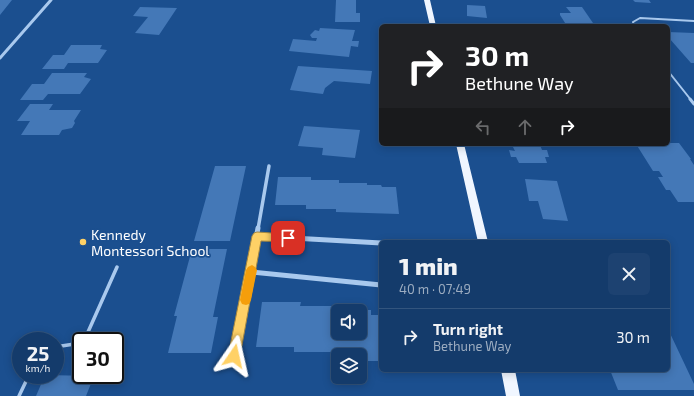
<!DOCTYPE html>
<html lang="en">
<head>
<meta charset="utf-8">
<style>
	body { margin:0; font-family:"Exo 2",sans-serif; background:#1d4271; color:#f1f3f6; height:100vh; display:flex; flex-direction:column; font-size:15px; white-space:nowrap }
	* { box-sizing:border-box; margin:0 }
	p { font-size:13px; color:#9dadc1 }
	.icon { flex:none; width:22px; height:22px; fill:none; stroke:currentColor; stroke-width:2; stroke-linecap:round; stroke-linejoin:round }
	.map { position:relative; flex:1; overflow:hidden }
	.side { position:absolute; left:379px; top:240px; width:291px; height:132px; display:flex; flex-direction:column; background:#143b6b; border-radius:6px; box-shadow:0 2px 10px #0003,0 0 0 1px #33557e }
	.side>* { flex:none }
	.guide { position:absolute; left:379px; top:24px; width:291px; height:122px; border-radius:6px; box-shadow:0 2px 10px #0003,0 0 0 1px #33557e; background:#202124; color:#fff; overflow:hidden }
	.tools { position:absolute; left:331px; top:304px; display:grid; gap:8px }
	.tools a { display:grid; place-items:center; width:36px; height:36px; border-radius:6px; background:#143b6b; box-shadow:0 2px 10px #0003,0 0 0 1px #33557e; font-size:20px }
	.speed { position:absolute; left:12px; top:332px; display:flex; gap:8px; font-size:20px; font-weight:700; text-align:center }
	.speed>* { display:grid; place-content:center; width:52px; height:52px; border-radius:50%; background:#143b6b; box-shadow:0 2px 10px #0003,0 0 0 1px #33557e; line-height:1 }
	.speed small { font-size:10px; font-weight:400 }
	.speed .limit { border:2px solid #111; border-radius:6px; background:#fff; color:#111 }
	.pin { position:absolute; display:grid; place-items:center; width:34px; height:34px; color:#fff; margin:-17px; border-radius:8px; box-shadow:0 2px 6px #0006 }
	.me { position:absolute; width:44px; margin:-22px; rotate:11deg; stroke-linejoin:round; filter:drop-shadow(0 0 3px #0008) }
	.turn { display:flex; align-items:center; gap:14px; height:84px; padding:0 20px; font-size:18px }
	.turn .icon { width:52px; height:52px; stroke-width:2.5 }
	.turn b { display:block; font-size:28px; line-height:34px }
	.lanes { display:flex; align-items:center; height:38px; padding:0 20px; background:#0003; justify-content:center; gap:20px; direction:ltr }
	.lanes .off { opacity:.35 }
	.round { display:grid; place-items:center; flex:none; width:42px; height:42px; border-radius:6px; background:#1d4271 }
	.summary { display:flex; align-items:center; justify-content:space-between; height:68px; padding:0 20px }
	h1 { font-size:24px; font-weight:800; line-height:30px }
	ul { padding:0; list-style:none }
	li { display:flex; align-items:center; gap:12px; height:56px; padding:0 20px; border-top:1px solid #33557e }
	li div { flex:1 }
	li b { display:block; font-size:15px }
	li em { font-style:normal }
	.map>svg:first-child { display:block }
	.building { fill:#4478b7 }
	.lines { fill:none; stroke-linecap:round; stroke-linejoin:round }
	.service-far2 { stroke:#a9c9ee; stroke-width:2 }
	.service-far1 { stroke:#a9c9ee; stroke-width:3 }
	.service { stroke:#a9c9ee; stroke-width:3.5 }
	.minor-far2 { stroke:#a9c9ee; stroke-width:3 }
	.minor-far1 { stroke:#a9c9ee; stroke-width:3.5 }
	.minor { stroke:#a9c9ee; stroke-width:5 }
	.primary { fill:#f0f6ff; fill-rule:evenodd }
	.route { fill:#ffd166; stroke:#a68842 }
	.slow { fill:#f59e0b }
	.poi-dot { fill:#ffd166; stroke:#1b4f8f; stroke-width:1.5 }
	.labels { text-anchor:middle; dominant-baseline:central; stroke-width:3.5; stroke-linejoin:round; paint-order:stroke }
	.poi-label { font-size:14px; fill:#fff; stroke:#1b4f8f; text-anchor:start }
</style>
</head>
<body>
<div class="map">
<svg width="694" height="396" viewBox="0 0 694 396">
	<rect width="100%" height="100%" fill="#1b4f8f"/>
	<!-- building -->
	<path class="building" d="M0 0H12L0 15Z
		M336 0H356V13H360V22H335Z
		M633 0H649L651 3 635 2Z
		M467 5 485 6 487 18 467 16Z
		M140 7 177 8 159 35 135 33 148 17 133 16Z
		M566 7H582L593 23H596L598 26H567L560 15V13H571Z
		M320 28 355 30 352 41H359L358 47 351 46 349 57 289 51 293 39 316 41 317 38H312L310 35 315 30 319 31Z
		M668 32 694 33V63H691L669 38H670Z
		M71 45H102L100 49 107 50 98 63H68L64 69H42L53 55H64Z
		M298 66 372 71 370 84 334 81 325 88 323 94 290 90Z
		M52 73H87L84 77 91 79 80 94H48L43 100H20L32 84H44Z
		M30 104H53L49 110H81L74 121 75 123 72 128 62 130 59 135H21L30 121H17Z
		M304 126 360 130 355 158 322 155 323 148 298 146Z
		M668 143H679L691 159H690L694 165V202H678L670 190H666L658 177H663L659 171H653L636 144Z
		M512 145H540L542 150H547L549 157H545L547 163H519L516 157H511L509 150 515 151Z
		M215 166H246L230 241H194Z
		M278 177H311V180H339V183H367V185H381L382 187H396L399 214 336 212V209H306V205H275Z
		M525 179 557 181 568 221 543 219 538 201H529Z
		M192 249H227L213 317H218L211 353H168L177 316H174Z
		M262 302H301L300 306H336V310H338V333H360V310H371V315H381V361H368V356H360V355L331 356V352H294V347H256Z
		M668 329 694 384V390H618L610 370H668Z
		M45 375 94 376 86 396H36Z"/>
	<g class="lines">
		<!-- service-far2 -->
		<path class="service-far2" d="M634 26 633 22 640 18 694 21
			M668 71 691 100"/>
		<!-- service-far1 -->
		<path class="service-far1" d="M690 99 694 104"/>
		<!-- service -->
		<path class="service" d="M84 341 117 267
			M55 347 81 343
			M19 396 29 375"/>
		<!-- minor-far2 -->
		<path class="minor-far2" d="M0 58 51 0"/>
		<!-- minor-far1 -->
		<path class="minor-far1" d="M258 229 269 166"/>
		<!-- minor -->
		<path class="minor" d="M257 236 381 243
			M251 272 381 285
			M234 356 258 228"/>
		<!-- primary -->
		<path class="primary" d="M424 0H430L436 26H430Z
			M456 144H464L488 242H478Z
			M501 370H515L520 396H506Z"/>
	</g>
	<!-- route -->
	<path class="route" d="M257 232 288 234 292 235 293 238 292 241 288 242 261 241 240 356 238 360 234 362 230 360 228 356 252 236 254 233Z"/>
	<!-- slow -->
	<path class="slow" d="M252 265 255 267 257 270 251 300 249 304 246 305 242 304 240 300 246 270 248 267Z"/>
	<!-- markers -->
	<circle class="poi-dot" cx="83" cy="242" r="4"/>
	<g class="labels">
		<!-- poi labels -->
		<g class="poi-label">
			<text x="91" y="234">Kennedy<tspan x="91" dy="16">Montessori School</tspan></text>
		</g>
	</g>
</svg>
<div class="tools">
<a><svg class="icon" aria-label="sound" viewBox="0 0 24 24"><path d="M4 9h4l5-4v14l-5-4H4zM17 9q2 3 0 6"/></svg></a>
<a><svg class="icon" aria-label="layers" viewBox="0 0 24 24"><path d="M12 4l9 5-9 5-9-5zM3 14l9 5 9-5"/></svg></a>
</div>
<div class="speed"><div>25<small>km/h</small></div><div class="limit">30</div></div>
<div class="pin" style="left:288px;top:238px;background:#d93025"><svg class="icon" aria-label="arrive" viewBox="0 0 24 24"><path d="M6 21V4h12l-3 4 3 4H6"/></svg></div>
<svg class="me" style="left:234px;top:356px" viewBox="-20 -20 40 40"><path d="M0-17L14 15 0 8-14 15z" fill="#ffd166" stroke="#fff" stroke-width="4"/></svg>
<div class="guide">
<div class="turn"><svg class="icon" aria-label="right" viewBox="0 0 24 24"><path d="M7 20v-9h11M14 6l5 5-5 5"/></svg><div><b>30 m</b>Bethune Way</div></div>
<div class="lanes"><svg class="icon off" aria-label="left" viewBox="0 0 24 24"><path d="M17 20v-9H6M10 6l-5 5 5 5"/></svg><svg class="icon off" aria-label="ahead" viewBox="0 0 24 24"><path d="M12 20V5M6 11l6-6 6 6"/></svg><svg class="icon" aria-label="right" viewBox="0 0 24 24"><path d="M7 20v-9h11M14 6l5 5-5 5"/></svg></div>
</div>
<section class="side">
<div class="summary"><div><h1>1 min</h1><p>40 m · 07:49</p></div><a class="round"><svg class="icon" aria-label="close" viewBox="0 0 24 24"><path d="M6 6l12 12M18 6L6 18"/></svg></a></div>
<ul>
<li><svg class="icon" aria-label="right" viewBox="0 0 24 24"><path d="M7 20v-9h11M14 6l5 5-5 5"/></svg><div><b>Turn right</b><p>Bethune Way</p></div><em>30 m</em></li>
</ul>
</section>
</div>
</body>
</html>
